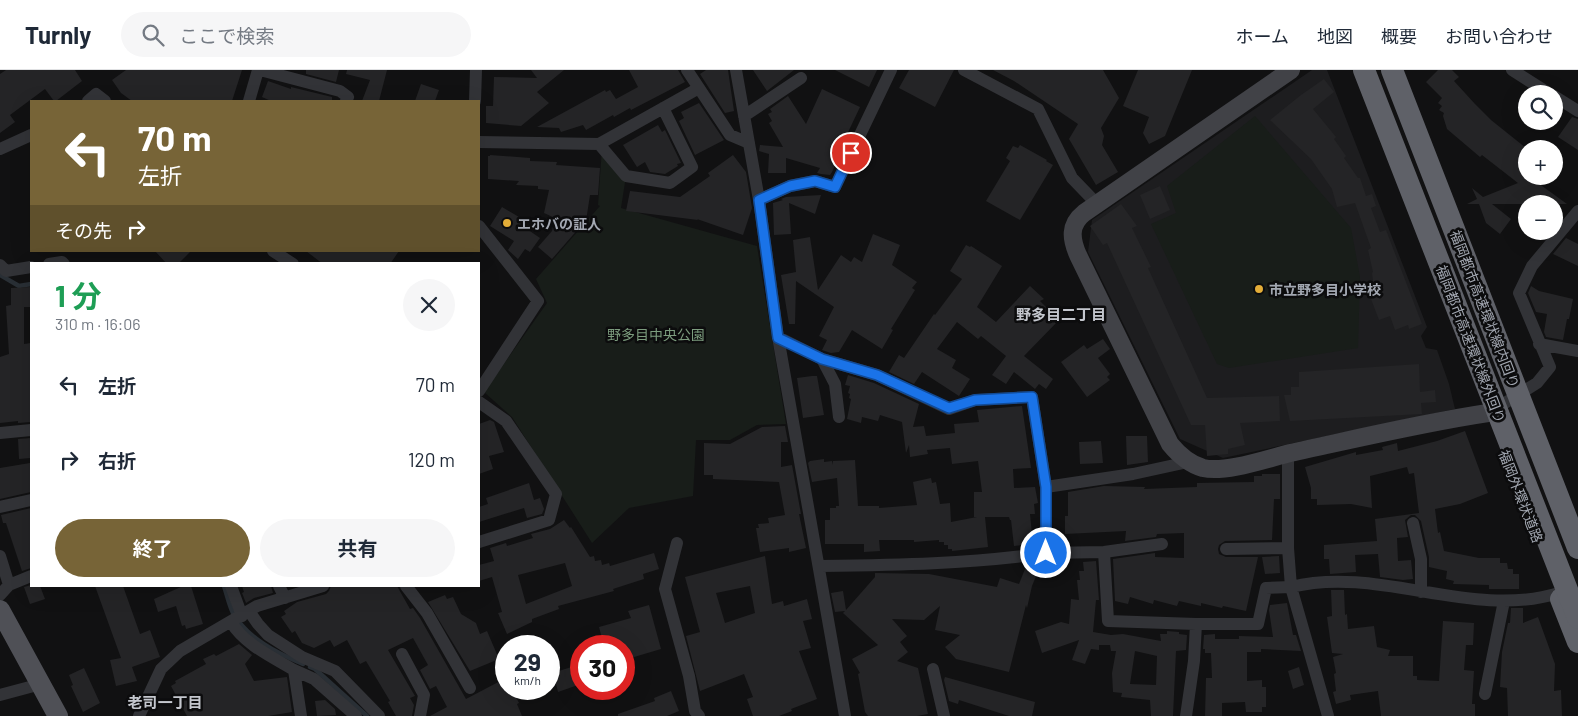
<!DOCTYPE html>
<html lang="ja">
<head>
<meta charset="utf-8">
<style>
	body { margin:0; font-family:Barlow,"Noto Sans JP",sans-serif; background:#f6f6f7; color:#1f2937; height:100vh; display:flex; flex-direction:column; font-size:19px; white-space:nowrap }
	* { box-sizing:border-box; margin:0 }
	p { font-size:16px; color:#747a83 }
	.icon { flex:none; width:28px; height:28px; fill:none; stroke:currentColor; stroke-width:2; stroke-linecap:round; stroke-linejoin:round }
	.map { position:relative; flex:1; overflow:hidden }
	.sheet { position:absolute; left:30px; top:192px; width:450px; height:325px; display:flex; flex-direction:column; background:#fff; border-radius:0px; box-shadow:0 5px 20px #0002 }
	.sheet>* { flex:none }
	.guide { position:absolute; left:30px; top:30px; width:450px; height:152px; border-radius:0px; box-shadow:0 5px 20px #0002; background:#776437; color:#fff; overflow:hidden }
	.tools { position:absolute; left:1518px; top:15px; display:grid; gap:10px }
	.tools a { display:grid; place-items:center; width:45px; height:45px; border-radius:50%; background:#fff; box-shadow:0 5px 20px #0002; font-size:25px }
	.speed { position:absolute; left:495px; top:565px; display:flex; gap:10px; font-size:25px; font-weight:700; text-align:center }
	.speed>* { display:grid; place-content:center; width:65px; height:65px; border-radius:50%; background:#fff; box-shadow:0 5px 20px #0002; line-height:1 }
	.speed small { font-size:12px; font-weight:400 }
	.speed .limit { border:8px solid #d22; background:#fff; color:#111 }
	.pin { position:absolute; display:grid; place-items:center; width:42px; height:42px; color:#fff; margin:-21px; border:2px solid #fff; border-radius:50%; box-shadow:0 1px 5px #0007 }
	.me { position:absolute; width:55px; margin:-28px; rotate:0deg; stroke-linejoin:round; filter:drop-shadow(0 0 4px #0008) }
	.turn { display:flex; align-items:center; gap:18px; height:105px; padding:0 25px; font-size:22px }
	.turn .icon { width:65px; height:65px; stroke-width:2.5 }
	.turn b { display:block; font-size:35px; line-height:42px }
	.then { display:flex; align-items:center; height:48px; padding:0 25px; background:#0003; gap:10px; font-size:19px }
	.round { display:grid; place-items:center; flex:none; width:52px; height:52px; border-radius:26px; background:#f6f6f7 }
	.headline { display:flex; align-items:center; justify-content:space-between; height:85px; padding:0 25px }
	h1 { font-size:30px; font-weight:700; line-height:38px; color:#1e9e55 }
	.primary-button { display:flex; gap:10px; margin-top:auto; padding:10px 25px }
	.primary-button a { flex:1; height:58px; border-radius:30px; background:#776437; color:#fff; font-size:20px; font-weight:700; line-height:58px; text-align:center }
	.primary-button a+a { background:#f6f6f7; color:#1f2937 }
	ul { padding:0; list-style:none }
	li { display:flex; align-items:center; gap:15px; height:75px; padding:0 25px }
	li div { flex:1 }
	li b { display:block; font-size:19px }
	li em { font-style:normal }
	header { display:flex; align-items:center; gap:30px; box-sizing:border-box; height:70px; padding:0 25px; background:#fff; border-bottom:1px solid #e0e1e3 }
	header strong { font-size:24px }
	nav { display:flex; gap:28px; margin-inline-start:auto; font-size:18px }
	.search { width:350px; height:45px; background:#f6f6f7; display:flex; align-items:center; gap:12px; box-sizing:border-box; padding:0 18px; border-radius:28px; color:#747a83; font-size:19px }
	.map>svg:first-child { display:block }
	.built { fill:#1d1d1f }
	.green { fill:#181d19 }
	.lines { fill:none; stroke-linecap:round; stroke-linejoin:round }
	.stream { stroke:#292f35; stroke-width:4.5 }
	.building { fill:#242426; fill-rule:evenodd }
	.street { stroke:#323337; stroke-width:12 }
	.secondary { stroke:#414247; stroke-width:18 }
	.primary { stroke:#4f5056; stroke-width:20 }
	.highway { stroke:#5f6168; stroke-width:22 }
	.highway-bridge { stroke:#5f6168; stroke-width:22 }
	.route-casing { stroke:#114b97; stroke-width:12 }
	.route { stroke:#1a73e8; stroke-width:9 }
	.poi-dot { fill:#e3ad38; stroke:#0c0c0d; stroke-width:2 }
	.labels { text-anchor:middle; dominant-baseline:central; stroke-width:5; stroke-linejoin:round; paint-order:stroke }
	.poi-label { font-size:14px; font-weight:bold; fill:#a3a8b2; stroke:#0c0c0d; text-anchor:start }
	.street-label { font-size:14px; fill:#a3a8b2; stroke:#0c0c0d }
	.park-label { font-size:14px; fill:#7c9c7e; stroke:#0c0c0d }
	.neighbourhood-label { font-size:15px; font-weight:bold; fill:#c4c7ce; stroke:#0c0c0d }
</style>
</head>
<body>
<header>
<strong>Turnly</strong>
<div class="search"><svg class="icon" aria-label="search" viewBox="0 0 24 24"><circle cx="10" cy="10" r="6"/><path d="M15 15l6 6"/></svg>ここで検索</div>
<nav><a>ホーム</a><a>地図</a><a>概要</a><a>お問い合わせ</a></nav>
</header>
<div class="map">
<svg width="1578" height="646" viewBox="0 0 1578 646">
	<rect width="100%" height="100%" fill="#111112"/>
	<!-- built -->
	<path class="built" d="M1312 0H1327L1427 257 1421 266 1426 278 1437 280 1449 314 1455 339 1223 388 1180 369 1088 182 1092 150Z"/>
	<!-- green -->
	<path class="green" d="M1255 46 1351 158 1360 207 1358 278 1229 298 1217 294 1151 154 1176 143 1167 116Z
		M602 78 626 106 621 138 757 176 786 354 757 355 730 370H696L693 426 629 438 592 473 512 347 484 322 547 233 536 209 600 136 598 135Z"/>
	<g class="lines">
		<!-- stream -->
		<path class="stream" d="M0 205 19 216 31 214
			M224 516C227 525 229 535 233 543 248 569 277 583 303 594
			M310 597 315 599 367 646"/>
	</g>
	<!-- building -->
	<path class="building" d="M6 0H75L82 11 56 31H54L45 19 10 45 15 52 0 63V4Z
		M126 0H242L232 31H132L121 23 112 10Z
		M306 0H339L336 12 306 4Z
		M347 0H387L379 31H362L370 10 346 4Z
		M531 0H564L537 22 549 33 521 56 486 53V36H493L494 7 537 8Z
		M629 0H678L685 12 631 40 630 38 614 47 613 45 586 60 583 55 561 62 559 58 537 57 605 20 606 22 610 20 616 29 638 17Z
		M706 0H728L734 41 725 43 700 4Z
		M753 0H794L767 21Z
		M835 0H877L869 17Z
		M909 0H954L935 37 899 18Z
		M993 0H1103L1119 28 1101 58 1104 66 1102 75 1118 102 1096 115 1069 69 1078 54 1014 11Z
		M1138 0H1192L1165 66 1149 74 1143 63 1149 47 1123 36Z
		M1438 0H1452L1459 7 1454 11 1475 34 1491 50 1526 78V106H1544L1538 113 1567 134H1492L1511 149 1500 164 1486 153 1479 134H1467L1477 129 1472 118 1483 127 1518 113 1482 85 1480 87 1447 59 1443 46 1444 43 1439 40 1442 36 1438 33 1442 28 1426 12Z
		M1324 9 1334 22 1313 39 1336 67 1334 69 1346 86 1344 88 1358 108H1360L1366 126 1372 124 1376 136 1371 138 1380 162 1386 160 1422 254 1409 259 1408 255 1395 260 1390 246 1379 250 1371 229 1375 227 1372 203 1373 202 1368 180 1371 178 1355 133 1337 137 1332 119 1311 89 1270 50 1301 25Z
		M268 11 291 19V17L332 27V31H271L262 27Z
		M421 14 439 20 435 31H415Z
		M822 19 860 37 842 75 844 76 832 102 830 105 821 104 817 103 820 98 786 88V103H768L769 84 759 81 760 75 783 77 769 53 772 51 768 44 772 42 770 39 788 26 806 54Z
		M699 33 724 70 695 85 679 51 684 48 681 42Z
		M1572 47 1578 49V80L1558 67Z
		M658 55 662 62 665 60 681 93 677 94 678 96 665 104 650 102 645 92 637 97 623 75Z
		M1020 75 1047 90 1046 91 1053 95 1020 150 986 131 1010 91 1006 88 1013 76 1018 78Z
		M490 85 530 88V91L557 92 556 95 600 98 598 125H590L586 151H581L579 158 552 189 538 177 552 161 555 148 544 143 549 120 538 119V116L516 115 519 111 488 109V86H490Z
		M733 85 746 102 752 138 743 165 697 149 698 150 626 141 630 121 680 127 710 106 708 103Z
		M1160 116 1170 140 1150 149 1140 125Z
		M821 125 815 144 789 133 791 164 774 165 773 133 783 130 781 129 786 127Z
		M1121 134 1137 156 1132 158 1151 197 1148 198 1207 328 1279 326 1280 351 1240 353 1245 375 1228 379V384L1207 386 1205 355H1191L1107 173 1103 175 1090 156Z
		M502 137 524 150 521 155 540 168 530 182 525 179 518 189 508 180 514 171 490 156Z
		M873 164 900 175 892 195 917 212 912 218 915 220 891 259 893 260 882 279 852 260 839 282 831 283 822 280 827 270 819 266 834 237 796 211 795 254H789L781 205 796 202 793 170 810 167 818 220 841 185 851 192 854 187 862 192Z
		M1566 168 1578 174V196L1553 184Z
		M966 175 970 177 971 176 1002 196 977 237 996 252 1030 216 1044 229 1040 231 1055 246 1054 247 1058 251 1024 286 1053 309 1046 319 1039 314 1035 319 1014 302 1006 314 992 305 1006 286 981 266 978 269 957 252 937 279 956 290 952 298 970 309 959 326 922 302 914 314 889 302 899 285 904 288 934 244 935 245 962 209 950 201Z
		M155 181H191L178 194H167Z
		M306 181H399L390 194H323Z
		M1531 216 1539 221 1573 229 1569 249H1567L1563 270 1546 267 1544 262 1547 244 1536 242 1528 223Z
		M31 217V237H24V274L31 273V352L18 353V351L0 353V287L9 284 6 236 11 235V218Z
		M1103 269 1110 279 1098 288 1110 304 1107 307 1110 310 1087 327 1061 292 1084 275 1087 279Z
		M1419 294 1420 322 1435 320 1436 332 1421 333 1422 344 1290 351 1284 325H1291V317H1299V302Z
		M848 305 874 313 919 334 913 357 924 356 926 366 955 363 954 354 979 352 977 340 1022 336 1031 398 1013 399 1014 418 1035 417 1038 433 1034 434 1035 444H1030L1033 474 1014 476 1011 450H1010L1009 447H985L988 477 952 481V479H948V475H944V472H939V470L914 472V470H879L880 481 864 482V474H825V450H830V438H836V436H839L837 408 812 412 808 393 810 391 824 389V392L832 391V395L833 391 855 390 858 436H879V438L917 435 913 412 931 408 932 413 936 412 940 434 950 433 951 452 977 447H974V422H982L978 391 952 394 950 378 927 380 928 384 910 387 909 375 906 383 902 352 880 345 878 351 862 347 861 353 847 349 851 329 849 328 850 324 848 323 850 316 845 315Z
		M812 306H817L824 345 803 348 797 308Z
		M490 350 494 352 504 382 489 386 493 399 479 404V354Z
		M785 356 788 372H781V397L792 395 801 444H799L806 478 789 482V478L760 482 756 458H759L758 454 769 453 768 448 785 445 779 412 713 409V405H704V373L730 374 762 357Z
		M1465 361 1488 423 1460 434 1435 439 1438 463 1440 462 1444 481 1479 488H1500V493H1507L1508 499H1513V504H1519V519H1489V515L1453 514 1454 511 1446 509 1447 501 1429 497V487L1421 451 1415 445H1411L1405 450 1408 467 1397 468 1398 491 1411 490 1413 509 1403 510 1380 507 1378 484 1355 485 1356 502 1330 504 1329 489H1324V475L1377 471 1375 449 1419 443 1414 403 1409 404 1407 397 1370 406 1372 438 1351 434 1317 435V429H1311V418L1305 397 1356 382V385L1383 380 1382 377 1397 373 1398 381 1437 371Z
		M1126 366H1147L1148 392 1127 395Z
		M31 368V388L19 389 18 369Z
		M1101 371 1103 393 1080 394 1079 372Z
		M30 393 31 422 0 429V398Z
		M1262 404H1280V429H1274L1272 470 1225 471 1219 475 1218 479 1219 484 1226 487H1258L1246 541 1223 536 1222 538 1201 533V536L1179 531 1177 536 1154 530 1153 534 1130 527 1128 534 1115 531 1113 489 1155 483V487L1184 488V463L1157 464 1156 467 1125 471 1126 461 1065 464V446H1068V422L1104 416 1145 417 1144 419 1197 417V413L1254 412V406H1262Z
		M529 413 534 430 540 428 544 439 542 444 527 448 524 438 479 452V437L488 434 486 428Z
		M31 438V498L22 501 6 453H3L1 445Z
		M564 450 570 458 571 457 590 487 594 486 595 491 601 490 602 495 609 493 610 496 654 483 659 499 643 504 644 509 616 518 613 519 614 521 558 536 559 539 532 549V552L507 564 498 543 502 542 492 507 479 511V495L494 491 490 478 506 473 507 476 533 468 531 464 550 459ZM565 493 572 516 526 534 518 505Z
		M765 486 772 534 783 531 784 536 807 529 812 549 803 551 811 578 799 581 817 629 791 639 792 641 779 646H753L747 629 753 627 744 604 700 621 686 566 700 562 685 507ZM750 516 755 543 725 553 716 523Z
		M1279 486 1280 503 1265 504 1262 487Z
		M1096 491 1099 530H1096L1093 562 1111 565 1123 564 1161 571 1160 564H1167V561L1179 562V564L1187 565 1186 580 1176 581 1173 646H1151L1150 630 1121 627 1122 623 1113 622 1112 603 1116 581H1111L1110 575H1099V580L1091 579 1085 594 1072 590 1079 570 1042 583 1035 561 1061 552 1069 554 1071 529 1079 530 1077 510H1080L1079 501H1084L1083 492ZM1135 581 1157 586 1156 615 1130 614Z
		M1027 494 1039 499 1032 516 1027 538 1026 535 1009 602 956 589 945 577 960 565 935 560 940 536 924 550 892 549 907 566 900 572 908 582 897 591 918 598 928 644 917 646H868L865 642 858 604 860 603 852 589 878 575 843 543 845 541 835 542 831 523 843 521 846 540 875 507V503L929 504 997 517 1000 508 1019 514Z
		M31 515V516H40L45 529 30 534 24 517Z
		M95 516H123L140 564 150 560 160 587 132 597 137 611 116 616 110 590 121 588Z
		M183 516H191L203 554 186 559 185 555 182 556 176 536 158 542 154 529Z
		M242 516H271L273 523 254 528 246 533 242 523 244 522Z
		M331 516H397L410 539 413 538 420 548 466 629 506 608V619H512L519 633 517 634 522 646H430L447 637 436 616 430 619 420 600 428 595 413 568 388 580 415 626 410 628 414 635 412 646H396L388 632 390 631 366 591 360 594 347 570 334 577 330 570 314 578 302 573 295 561 292 563 281 547 286 544 284 541 297 532 326 524 329 521Z
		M1331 520H1344L1345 545 1347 544 1348 559 1374 556 1377 577 1390 580 1388 586H1413V606H1417V610L1439 611 1443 551 1474 553 1473 575H1466L1464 600 1474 601 1472 634H1475V646H1381L1378 621 1350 625 1351 630 1336 634 1333 622 1336 621 1334 604 1336 603 1333 587 1343 584 1332 583 1327 547 1332 546Z
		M445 525 447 529 453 527 461 544 476 553 480 564 487 561 499 589 470 601 428 532Z
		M1287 533 1293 565H1296L1301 581 1261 579V582H1247V611L1262 610V617H1266V637H1262V642H1246L1245 632 1222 633V646H1205L1206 608H1212L1211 583H1205V579H1203L1204 565 1215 564V569H1239V566L1273 567 1269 540 1270 535Z
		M649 535 661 579 624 590V576H604L599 557 631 548 628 541Z
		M1511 538H1523V553L1538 547 1555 594 1554 621 1561 620 1562 646H1508L1507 618 1500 617 1502 582 1508 553H1510Z
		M239 574 252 585 245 594 254 611 287 607 292 642 268 646H187L171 616 176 613 175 611 206 594 203 589 214 584 216 586Z
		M578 595 581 607V614L558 622 556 614 549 616V604Z
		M1299 597 1304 615 1293 619 1288 601Z
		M84 598 100 633 83 642 71 616 73 615 69 605Z
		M945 607 1035 632 1032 646H1009L959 630 958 634 949 631 944 610Z
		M671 621 679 641 667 646H618V644L655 631 654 628Z
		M325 630 335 639 336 645 317 646 315 631Z"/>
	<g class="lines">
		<!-- street -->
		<path class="street" d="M260 0 340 21 348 27 346 31
			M687 0 730 65 749 73
			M736 0 759 130 778 267 845 646
			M964 0 1038 39 1072 108 1097 134
			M1512 0 1550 24
			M1554 26 1578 41
			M88 31 96 24 105 31
			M249 31 258 0
			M475 31 476 0
			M744 46 801 8
			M479 72 599 74 699 18
			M599 74 626 106 670 113 692 97 663 38
			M0 79 31 65
			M759 130 790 116 815 111 835 117 891 0
			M479 156 538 231 479 321
			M273 181 293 194
			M49 194 62 192 64 194
			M0 195 6 201 31 197
			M778 267 822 289 877 305 949 339 975 330 1032 327 1046 417
			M1539 274 1578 281
			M822 289 835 314 839 347
			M479 332 506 351 556 424 549 450 479 472
			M1492 341 1537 313 1550 297 1519 223 1532 196 1578 141
			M0 363 31 360
			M1288 384V478L1291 517C1380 495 1470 550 1559 523
			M0 437 31 430
			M1413 453 1421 489V522
			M677 473 665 519 689 606 695 641 699 646
			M1226 479 1288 478
			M1104 482 1108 551 1196 554 1194 591 1186 646
			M1046 483 1104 482 1162 474
			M0 486 9 515
			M820 496C895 495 971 494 1046 483V417L1133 404 1188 392
			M231 516 242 546
			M279 516 285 528
			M406 516 427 543 470 618
			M0 525 9 515 31 506
			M249 541 258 554 268 565 302 587 335 601 379 646
			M231 552C244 574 272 587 294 600L301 646
			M1196 554H1258L1266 518 1291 517 1328 646
			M402 584 424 625 420 646
			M933 599 944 646
			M294 600 314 609 356 646
			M1485 624 1504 531
			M0 625 41 614
			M139 646 161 599 180 581 257 536 323 516"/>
		<!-- secondary -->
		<path class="secondary" d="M1291 0 1084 143C1069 155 1071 169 1078 185L1170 374C1179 385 1189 394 1203 398 1226 403 1266 389 1290 383 1355 369 1421 353 1488 343"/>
		<!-- primary -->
		<path class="primary" d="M0 540 58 646"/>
		<!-- highway -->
		<path class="highway" d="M1561 529 1578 572"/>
		<!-- highway-bridge -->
		<path class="highway-bridge" d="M1364 0 1578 548
			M1392 0 1578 478"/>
	</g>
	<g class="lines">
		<!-- route casing -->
		<g class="route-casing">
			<path id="route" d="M851 83 835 117 815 111 790 116 759 130 778 268 822 289 877 305 949 338 975 330 1032 327 1046 417V483"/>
		</g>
		<!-- route -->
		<use href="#route" class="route"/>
	</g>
	<!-- markers -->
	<g class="poi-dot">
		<circle cx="507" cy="153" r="5"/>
		<circle cx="1259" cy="219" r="5"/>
	</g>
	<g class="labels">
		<!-- poi labels -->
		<g class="poi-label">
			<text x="517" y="153">エホバの証人</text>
			<text x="1269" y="219">市立野多目小学校</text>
		</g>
		<!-- street labels -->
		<g class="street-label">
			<text transform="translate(1485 239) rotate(69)">福岡都市高速環状線内回り</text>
			<text transform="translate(1471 274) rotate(69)">福岡都市高速環状線外回り</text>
			<text transform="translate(1521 426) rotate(69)">福岡外環状道路</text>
		</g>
		<!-- park labels -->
		<g class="park-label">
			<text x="656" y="264">野多目中央公園</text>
		</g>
		<!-- neighbourhood labels -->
		<g class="neighbourhood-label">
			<text x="1061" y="244">野多目二丁目</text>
			<text x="165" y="632">老司一丁目</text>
		</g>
	</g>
</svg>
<div class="tools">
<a><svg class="icon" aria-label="search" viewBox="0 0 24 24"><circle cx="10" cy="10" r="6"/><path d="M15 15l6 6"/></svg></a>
<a>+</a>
<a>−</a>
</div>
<div class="speed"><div>29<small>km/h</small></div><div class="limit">30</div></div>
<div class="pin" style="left:851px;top:83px;background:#d93025"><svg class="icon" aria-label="arrive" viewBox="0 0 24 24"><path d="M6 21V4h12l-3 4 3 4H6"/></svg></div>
<svg class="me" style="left:1046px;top:483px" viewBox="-20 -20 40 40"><circle r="17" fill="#1a73e8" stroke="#fff" stroke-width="3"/><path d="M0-11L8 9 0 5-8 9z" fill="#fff"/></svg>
<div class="guide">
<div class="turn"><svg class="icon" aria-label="left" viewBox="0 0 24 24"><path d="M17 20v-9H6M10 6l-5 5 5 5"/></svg><div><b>70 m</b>左折</div></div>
<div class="then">その先<svg class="icon" aria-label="right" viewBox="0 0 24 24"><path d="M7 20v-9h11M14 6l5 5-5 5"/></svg></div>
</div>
<section class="sheet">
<div class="headline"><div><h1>1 分</h1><p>310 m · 16:06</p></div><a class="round"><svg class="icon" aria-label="close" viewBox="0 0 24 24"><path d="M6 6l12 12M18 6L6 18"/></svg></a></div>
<ul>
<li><svg class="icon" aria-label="left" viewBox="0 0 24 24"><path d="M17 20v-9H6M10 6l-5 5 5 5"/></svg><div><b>左折</b></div><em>70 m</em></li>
<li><svg class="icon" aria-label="right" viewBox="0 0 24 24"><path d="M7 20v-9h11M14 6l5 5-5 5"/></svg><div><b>右折</b></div><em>120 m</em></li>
</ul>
<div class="primary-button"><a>終了</a><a>共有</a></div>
</section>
</div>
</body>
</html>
